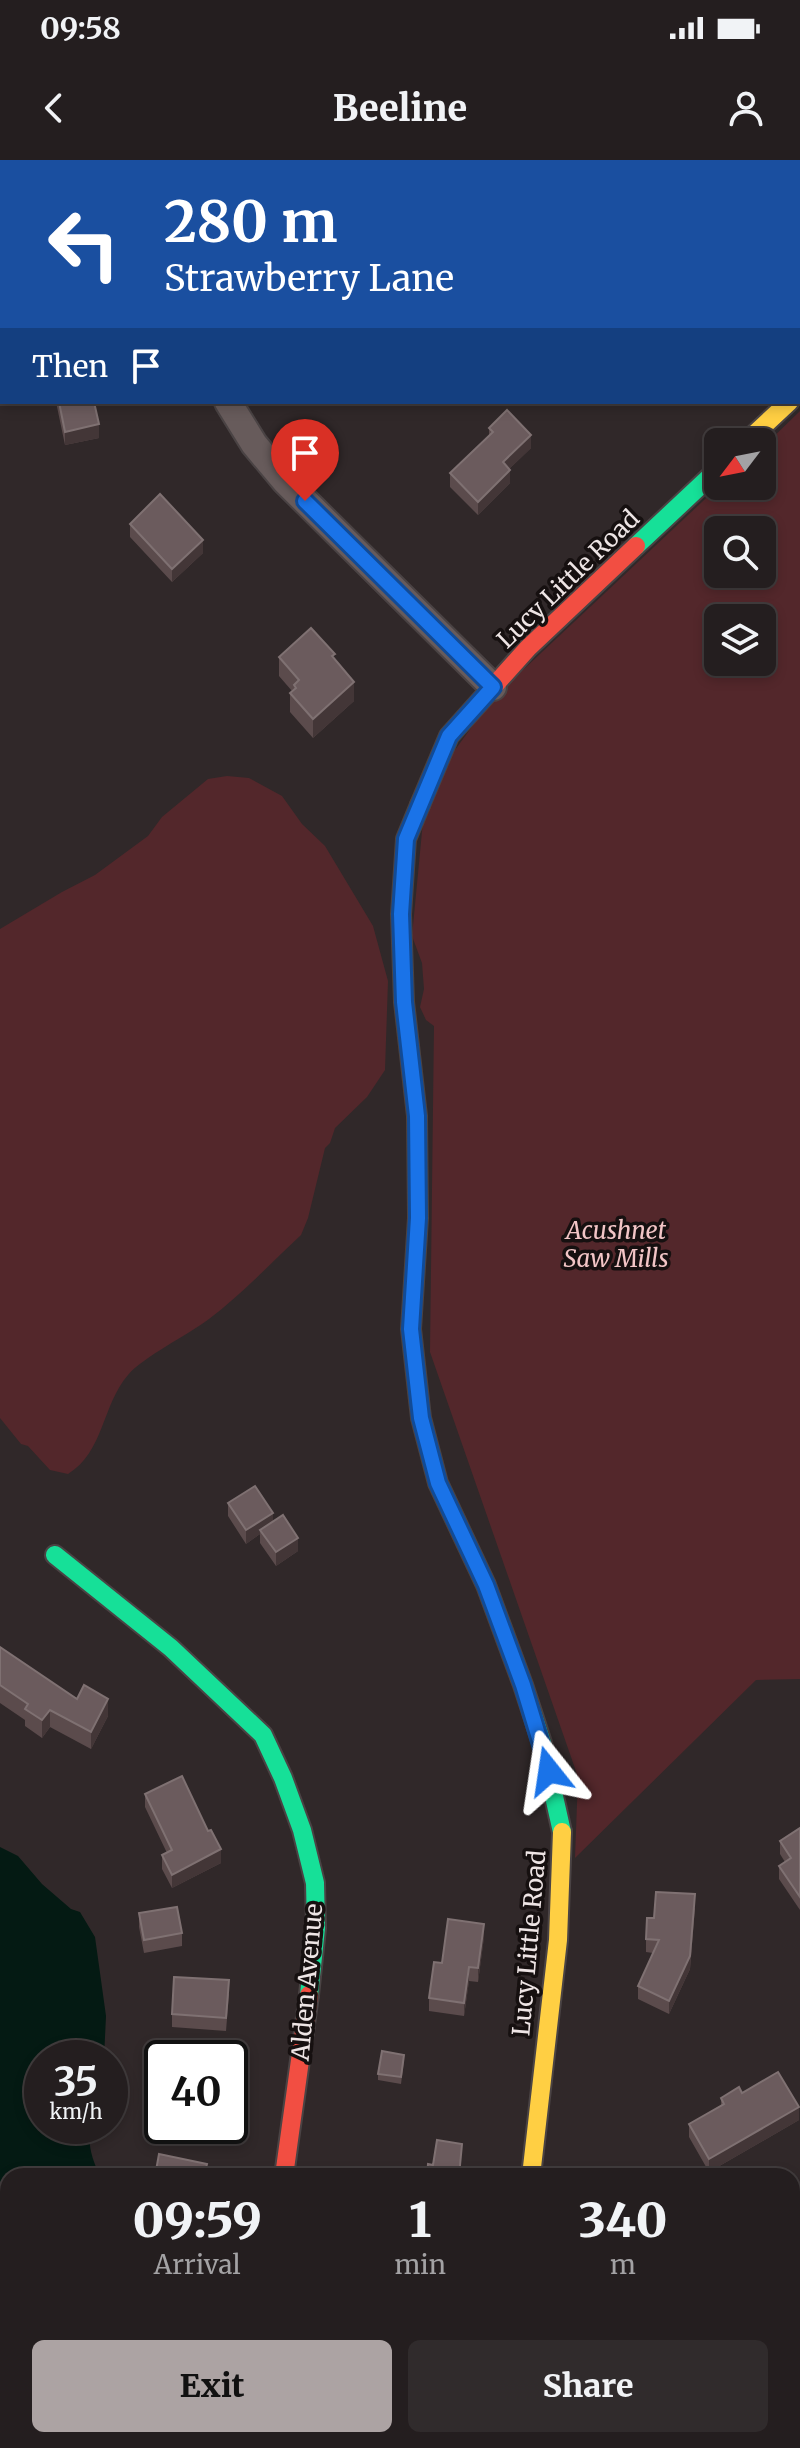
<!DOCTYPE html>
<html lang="en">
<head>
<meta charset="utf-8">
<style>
	body { margin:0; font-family:Merriweather,serif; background:#302b2c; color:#f1f3f6; height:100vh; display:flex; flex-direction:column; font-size:30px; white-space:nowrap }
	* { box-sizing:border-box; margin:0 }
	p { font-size:26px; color:#a3a2a4 }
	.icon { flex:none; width:44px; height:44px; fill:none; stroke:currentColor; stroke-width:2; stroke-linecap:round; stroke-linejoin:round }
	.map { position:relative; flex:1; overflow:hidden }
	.drawer { position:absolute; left:0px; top:2008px; width:800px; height:280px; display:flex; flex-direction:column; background:#241e1f; border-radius:24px 24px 0 0; box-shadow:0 4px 12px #0003,0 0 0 2px #413c3d }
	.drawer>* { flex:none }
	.guide { position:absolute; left:0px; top:0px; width:800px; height:244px; box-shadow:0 4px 12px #0003,0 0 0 2px #413c3d; background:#1a4fa0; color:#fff; overflow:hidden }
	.needle { width:52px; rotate:238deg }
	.fabs { position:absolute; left:704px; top:268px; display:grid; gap:16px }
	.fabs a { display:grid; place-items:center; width:72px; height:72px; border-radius:12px; background:#241e1f; box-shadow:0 4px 12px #0003,0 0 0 2px #413c3d; font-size:40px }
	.speed { position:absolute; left:24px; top:1880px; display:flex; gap:16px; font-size:40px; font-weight:700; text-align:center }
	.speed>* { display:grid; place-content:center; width:104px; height:104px; border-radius:50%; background:#241e1f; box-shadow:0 4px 12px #0003,0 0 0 2px #413c3d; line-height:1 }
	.speed small { font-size:20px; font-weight:400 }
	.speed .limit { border:4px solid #111; border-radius:12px; background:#fff; color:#111 }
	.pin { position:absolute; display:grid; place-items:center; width:68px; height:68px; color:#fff; margin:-82px -34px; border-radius:50% 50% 50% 0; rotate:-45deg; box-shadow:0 0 8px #0007 }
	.pin .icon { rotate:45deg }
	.me { position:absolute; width:88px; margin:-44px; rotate:345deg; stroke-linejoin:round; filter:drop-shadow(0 0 6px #0008) }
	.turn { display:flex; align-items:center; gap:28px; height:168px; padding:0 32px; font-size:36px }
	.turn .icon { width:104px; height:104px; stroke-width:2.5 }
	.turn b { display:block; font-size:56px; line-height:68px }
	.then { display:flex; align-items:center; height:76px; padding:0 32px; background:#0003; gap:16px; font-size:30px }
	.eta { display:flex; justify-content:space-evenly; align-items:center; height:136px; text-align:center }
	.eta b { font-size:48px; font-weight:800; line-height:56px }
	.button { display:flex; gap:16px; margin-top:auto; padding:16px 32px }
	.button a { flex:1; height:92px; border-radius:12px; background:#aca3a3; color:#111; font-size:32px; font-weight:800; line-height:92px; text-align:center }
	.button a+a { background:#302b2c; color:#f1f3f6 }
	.status { display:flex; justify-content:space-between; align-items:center; height:56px; padding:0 40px; background:#241e1f; direction:ltr }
	.status svg { height:22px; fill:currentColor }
	header { display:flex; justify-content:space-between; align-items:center; height:104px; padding:0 32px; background:#241e1f; font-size:36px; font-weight:800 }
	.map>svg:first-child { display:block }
	.green { fill:#53272b; fill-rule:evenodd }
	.water { fill:#041a13 }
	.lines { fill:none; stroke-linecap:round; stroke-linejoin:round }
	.street-casing { stroke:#4a4344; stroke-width:30 }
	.fast-casing { stroke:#4a4344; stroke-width:22 }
	.slow-casing { stroke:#4a4344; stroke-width:22 }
	.jam-casing { stroke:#4a4344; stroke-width:22 }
	.street { stroke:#675b5b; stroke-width:26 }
	.fast { stroke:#16e098; stroke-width:18 }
	.slow { stroke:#ffcf43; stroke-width:18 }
	.jam { stroke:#f24e42; stroke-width:18 }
	.wall { fill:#5b4b4c }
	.shaded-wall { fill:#433637 }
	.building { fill:#6b5b5d; stroke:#7f7172; stroke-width:2 }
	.route-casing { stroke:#114b97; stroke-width:20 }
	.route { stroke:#1a73e8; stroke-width:14 }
	.labels { text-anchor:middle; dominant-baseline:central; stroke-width:7; stroke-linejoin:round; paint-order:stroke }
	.street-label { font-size:24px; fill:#eee5e5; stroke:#161010 }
	.park-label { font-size:24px; font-style:italic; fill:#f2c5c6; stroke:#161010 }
</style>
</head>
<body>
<div class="status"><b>09:58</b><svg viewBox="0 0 49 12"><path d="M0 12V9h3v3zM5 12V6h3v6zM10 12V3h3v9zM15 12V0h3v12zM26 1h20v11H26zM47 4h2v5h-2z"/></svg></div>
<header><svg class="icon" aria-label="back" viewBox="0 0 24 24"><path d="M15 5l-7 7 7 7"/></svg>Beeline<svg class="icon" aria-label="person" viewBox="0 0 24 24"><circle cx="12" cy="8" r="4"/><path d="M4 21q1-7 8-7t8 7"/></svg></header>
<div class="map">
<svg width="800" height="2288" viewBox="0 0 800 2288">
	<rect width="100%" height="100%" fill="#302829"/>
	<!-- green -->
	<path class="green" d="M800 251V1519L756 1520 575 1698 578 1617 430 1192 434 866 426 860 420 847 424 829 422 803 412 776 426 630 492 539 719 326H762V288ZM718 370H762V414H718ZM718 458H762V502H718Z
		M227 616 249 618 282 636 302 664 325 686 373 766 388 821 385 910 367 937 335 968 330 983 325 988 308 1058 301 1075C271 1103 242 1134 209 1159 188 1175 143 1197 128 1215 102 1245 104 1292 68 1314L50 1310 28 1286 21 1284 0 1258V769L62 732 95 715 148 676 162 657 208 619Z"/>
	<!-- water -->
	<path class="water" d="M0 1687 18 1696 42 1724 71 1749 80 1752 95 1777 106 1856 104 1898H42V1966H91C87 1984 92 1999 100 2016H8V2280H14L6 2288H0Z"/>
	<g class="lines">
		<!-- street casing -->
		<g class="street-casing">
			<path id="street" d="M243 2 245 0
				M228 242 254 284 285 321 493 527
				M232 2288 235 2280"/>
		</g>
		<!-- fast casing -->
		<g class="fast-casing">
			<path id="fast" d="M636 386 718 309
				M420 645 406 679 401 754 404 842 417 956 418 1058 411 1169 421 1258 438 1323 486 1425 523 1525 542 1583 562 1672
				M55 1395 171 1488 263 1575 283 1618 302 1670 315 1723 316 1768 309 1835
				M506 2280V2288"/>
		</g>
		<!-- slow casing -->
		<g class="slow-casing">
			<path id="slow" d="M746 282 789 242
				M531 2016 558 1780 562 1672"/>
		</g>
		<!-- jam casing -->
		<g class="jam-casing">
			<path id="jam" d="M420 645 449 576 528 488 636 386
				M284 2016 309 1835"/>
		</g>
		<!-- street -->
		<use href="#street" class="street"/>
		<!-- fast -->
		<use href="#fast" class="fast"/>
		<!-- slow -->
		<use href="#slow" class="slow"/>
		<!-- jam -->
		<use href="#jam" class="jam"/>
	</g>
	<!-- wall -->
	<path class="wall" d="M800 11V73L798 71V13Z
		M56 242H94L99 278 65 285Z
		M489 268 531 288 509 309 510 323 478 355 450 327V313L489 277Z
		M130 364 203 393 172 422 130 377Z
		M279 497 335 499 354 541 313 578 290 552V533L292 531 279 516Z
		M228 1343 273 1362 298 1391 276 1406 260 1383V1374L246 1384 228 1356Z
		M0 1487 77 1539 108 1556 91 1589 50 1567 42 1578 25 1566V1560L0 1543Z
		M145 1634 221 1703 172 1728 162 1709V1695L167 1693 145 1647Z
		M800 1668V1750L779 1719V1706L785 1702 780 1694V1681Z
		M695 1748 690 1809 669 1854 638 1839V1826L653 1793 646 1792V1779L654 1758Z
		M139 1753 182 1773V1786L144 1793 139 1767Z
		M484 1777 478 1822 469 1821 464 1856 429 1851V1838L442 1803Z
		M229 1834 226 1871 172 1867V1854Z
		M404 1901 401 1924 378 1920V1914Z
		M162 1905V1950L146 1949V1936Z
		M721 1938 799 1960 709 2012 689 1977V1964L721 1945Z
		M105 2280H155L151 2288H113L105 2284Z"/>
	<!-- shaded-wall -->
	<path class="shaded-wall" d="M99 264V278L65 285V272Z
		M531 275V288L503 315V302Z
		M510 310V323L478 355V342Z
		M203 380V393L172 422V409Z
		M354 522V541L313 578V559Z
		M273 1353V1366L260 1370V1374L246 1384V1370Z
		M298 1378V1391L276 1406V1392Z
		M108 1539V1556L91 1589V1572Z
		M50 1550V1567L42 1578V1560Z
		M221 1689V1703L172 1728V1715Z
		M695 1734 690 1809 669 1854V1841Z
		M484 1764V1777L478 1822V1808Z
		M469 1807V1821L464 1856V1843Z
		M799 1947V1960L709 2012V1999Z
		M149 2280H155L151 2288H146Z"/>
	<!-- building -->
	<path class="building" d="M800 11V60L798 58V13Z
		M59 242H94L99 264 65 272Z
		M507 250 531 275 503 302 510 310 478 342 450 313 493 272 489 268Z
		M160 334 203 380 172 409 130 364Z
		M311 468 335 494 332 496 354 522 313 559 290 533 296 528 294 525 299 520 279 497Z
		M255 1326 273 1353 246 1370 228 1343Z
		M283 1355 298 1378 276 1392 260 1370Z
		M0 1487 77 1539 84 1525 108 1539 91 1572 50 1550 42 1560 25 1549 28 1544 0 1525Z
		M182 1616 208 1671 211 1670 221 1689 172 1715 162 1695 172 1690 145 1634Z
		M800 1668V1737L779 1706 791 1698 780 1681Z
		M656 1732 695 1734 690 1796 669 1841 638 1826 659 1780 646 1779 647 1758H654Z
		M177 1747 182 1773 144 1780 139 1753Z
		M448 1759 484 1764 478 1808 469 1807 464 1843 429 1838 434 1802 442 1803Z
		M174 1817 229 1820 226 1858 172 1854Z
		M382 1891 404 1895 401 1917 378 1914Z
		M149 1903 162 1905V1937L146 1936Z
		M778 1912 799 1947 709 1999 689 1964 724 1944 721 1938 739 1927 742 1933Z
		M437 1980 462 1984 459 2016H427L428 2004 433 2005Z
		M159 1994 207 2004 204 2016H155Z
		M123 2280H149L146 2288H141Z"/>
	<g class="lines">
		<!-- route casing -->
		<g class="route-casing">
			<path id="route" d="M305 341 493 527 449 576 406 679 401 754 404 842 417 956 418 1058 411 1169 421 1258 438 1323 486 1425 523 1525 549 1611"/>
		</g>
		<!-- route -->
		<use href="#route" class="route"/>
	</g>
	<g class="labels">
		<!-- street labels -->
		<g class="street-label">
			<text transform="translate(568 419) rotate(-44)">Lucy Little Road</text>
			<text transform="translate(529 1783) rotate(-85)">Lucy Little Road</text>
			<text transform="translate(307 1822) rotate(-85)">Alden Avenue</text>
		</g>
		<!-- park labels -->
		<g class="park-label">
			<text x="616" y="1070">Acushnet<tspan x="616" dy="28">Saw Mills</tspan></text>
		</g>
	</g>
</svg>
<div class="fabs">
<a><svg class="needle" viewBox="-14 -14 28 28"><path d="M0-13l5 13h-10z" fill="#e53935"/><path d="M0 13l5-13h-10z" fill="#a3a2a4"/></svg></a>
<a><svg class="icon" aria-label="search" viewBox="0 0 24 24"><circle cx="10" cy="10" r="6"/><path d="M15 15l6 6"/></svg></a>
<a><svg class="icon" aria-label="layers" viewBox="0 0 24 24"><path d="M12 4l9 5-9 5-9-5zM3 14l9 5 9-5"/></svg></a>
</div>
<div class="speed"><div>35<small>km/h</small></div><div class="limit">40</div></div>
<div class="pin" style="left:305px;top:341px;background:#d93025"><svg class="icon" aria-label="arrive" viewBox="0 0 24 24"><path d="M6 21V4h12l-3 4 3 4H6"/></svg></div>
<svg class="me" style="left:549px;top:1611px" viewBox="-20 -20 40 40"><path d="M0-17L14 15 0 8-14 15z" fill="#1a73e8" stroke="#fff" stroke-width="4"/></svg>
<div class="guide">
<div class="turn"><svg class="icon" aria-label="left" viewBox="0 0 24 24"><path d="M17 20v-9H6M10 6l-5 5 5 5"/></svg><div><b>280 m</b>Strawberry Lane</div></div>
<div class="then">Then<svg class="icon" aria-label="arrive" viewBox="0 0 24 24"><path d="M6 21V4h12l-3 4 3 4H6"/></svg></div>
</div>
<section class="drawer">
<div class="eta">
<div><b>09:59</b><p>Arrival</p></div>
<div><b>1</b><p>min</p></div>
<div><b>340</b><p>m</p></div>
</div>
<div class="button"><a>Exit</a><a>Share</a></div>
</section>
</div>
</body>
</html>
